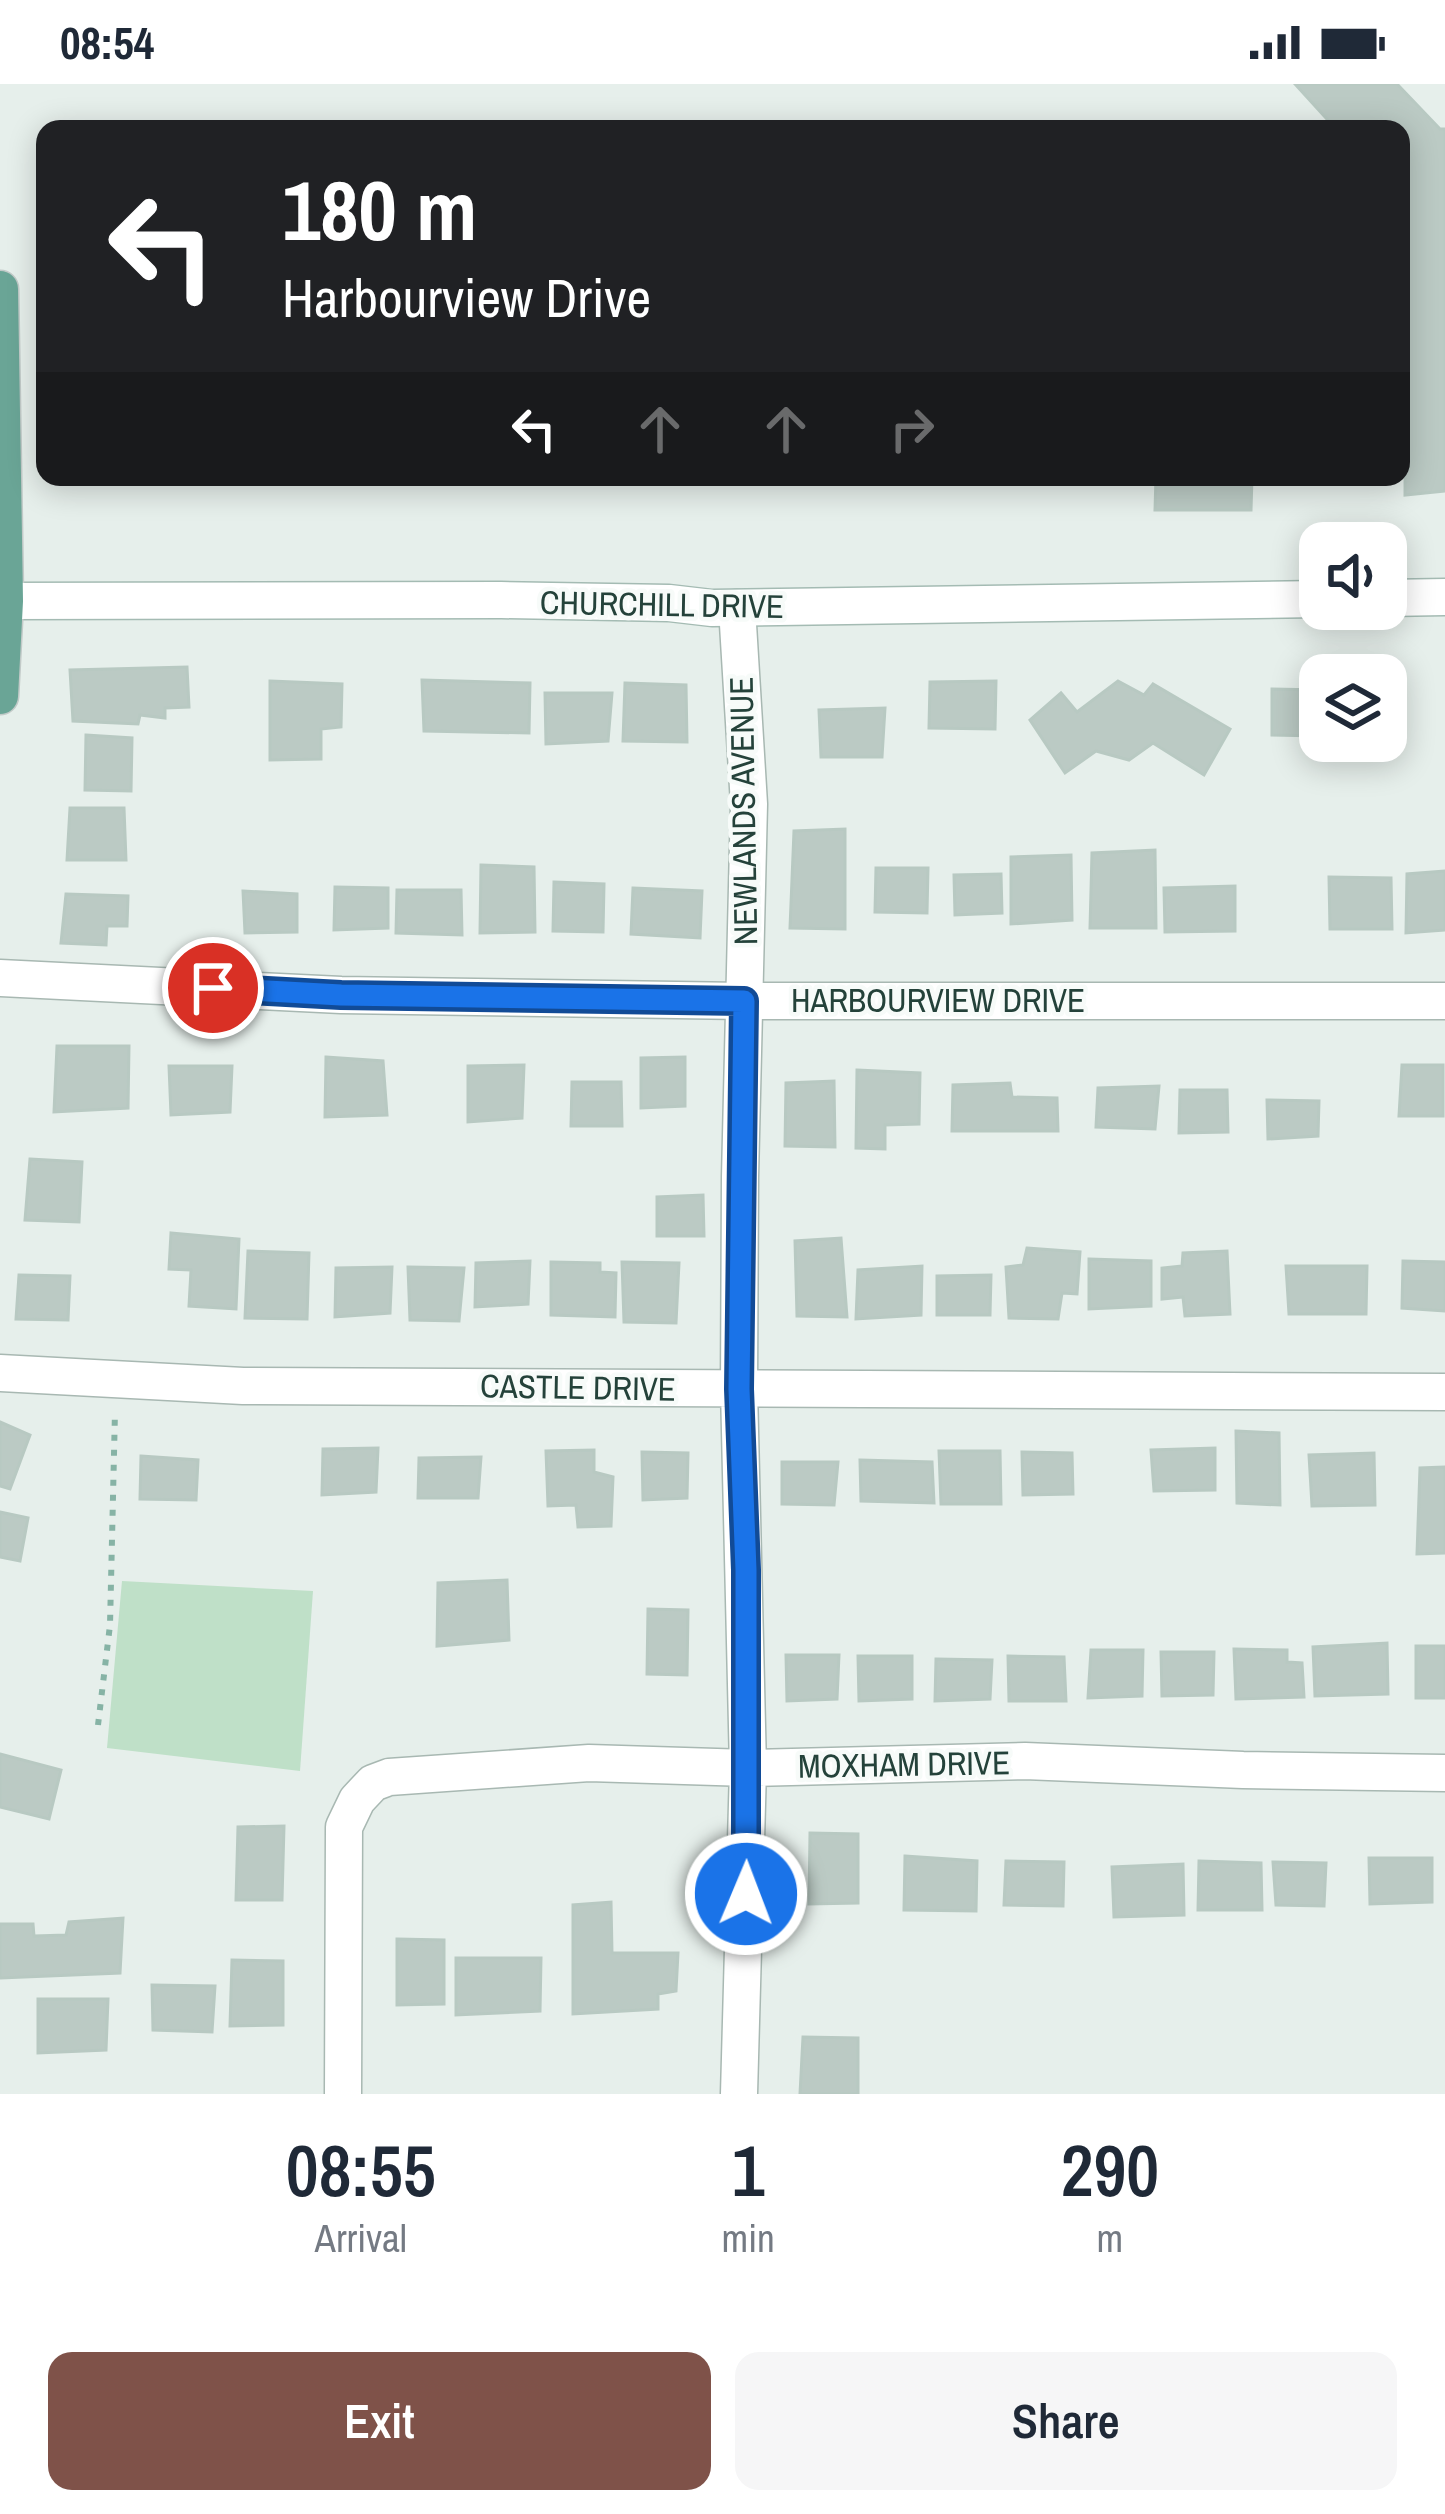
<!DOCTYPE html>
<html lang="en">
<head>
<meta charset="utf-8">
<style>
	body { margin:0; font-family:"Archivo Narrow",sans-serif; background:#f6f6f7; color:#1f2937; height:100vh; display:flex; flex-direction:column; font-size:45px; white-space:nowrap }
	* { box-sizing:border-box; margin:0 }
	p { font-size:39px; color:#747a83 }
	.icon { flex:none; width:66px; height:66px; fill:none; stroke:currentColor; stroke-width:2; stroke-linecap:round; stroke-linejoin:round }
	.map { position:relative; height:2010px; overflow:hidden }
	.panel { display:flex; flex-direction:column; background:#fff; flex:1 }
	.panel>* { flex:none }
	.hud { position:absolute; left:36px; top:36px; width:1374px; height:366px; border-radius:24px; box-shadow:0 6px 30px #0003; background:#202124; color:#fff; overflow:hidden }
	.tools { position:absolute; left:1299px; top:438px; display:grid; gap:24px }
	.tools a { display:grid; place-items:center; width:108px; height:108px; border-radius:24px; background:#fff; box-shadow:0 6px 30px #0003; font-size:60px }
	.pin { position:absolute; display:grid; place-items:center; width:102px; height:102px; color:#fff; margin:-51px; border:6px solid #fff; border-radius:50%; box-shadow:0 3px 12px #0007 }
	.me { position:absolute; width:132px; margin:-66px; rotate:1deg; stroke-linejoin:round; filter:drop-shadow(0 0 9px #0008) }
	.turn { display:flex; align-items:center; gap:42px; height:252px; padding:0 48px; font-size:54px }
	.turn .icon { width:156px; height:156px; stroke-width:2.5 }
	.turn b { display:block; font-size:84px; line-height:102px }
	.lanes { display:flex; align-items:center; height:114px; padding:0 48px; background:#0003; justify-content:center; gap:60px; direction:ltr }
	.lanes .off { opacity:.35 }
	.eta { display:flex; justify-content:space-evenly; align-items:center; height:204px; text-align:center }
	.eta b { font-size:72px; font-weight:600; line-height:84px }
	.primary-button { display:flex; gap:24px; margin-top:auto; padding:24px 48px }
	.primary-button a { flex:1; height:138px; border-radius:24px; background:#7f5249; color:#fff; font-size:48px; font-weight:600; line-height:138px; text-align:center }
	.primary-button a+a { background:#f6f6f7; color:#1f2937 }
	.status { display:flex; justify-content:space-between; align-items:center; height:84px; padding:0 60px; background:#fff; direction:ltr }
	.status svg { height:33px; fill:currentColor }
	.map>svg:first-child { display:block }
	.green { fill:#bfe0c8 }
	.building { fill:#bbcac4; stroke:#b8c9c2; stroke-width:3 }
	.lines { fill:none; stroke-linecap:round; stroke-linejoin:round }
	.street-casing { stroke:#a8b8b2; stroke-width:39 }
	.secondary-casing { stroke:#a4bbb3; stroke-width:39 }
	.primary-casing { stroke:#c2cac8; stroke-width:39 }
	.path { stroke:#86b3a5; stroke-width:6; stroke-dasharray:6 9; stroke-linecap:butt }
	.street { stroke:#fff; stroke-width:36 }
	.secondary { stroke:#fff; stroke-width:36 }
	.primary { stroke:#6aa596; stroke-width:36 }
	.route-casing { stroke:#114b97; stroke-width:30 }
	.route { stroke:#1a73e8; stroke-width:21 }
	.labels { text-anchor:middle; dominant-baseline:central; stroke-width:9; stroke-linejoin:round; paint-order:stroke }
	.street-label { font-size:33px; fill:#24423a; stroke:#f7fbf9 }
</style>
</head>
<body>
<div class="status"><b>08:54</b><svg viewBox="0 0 49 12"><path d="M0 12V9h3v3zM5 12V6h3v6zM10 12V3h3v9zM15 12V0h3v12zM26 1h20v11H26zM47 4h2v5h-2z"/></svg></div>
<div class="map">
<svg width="1445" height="2010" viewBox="0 0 1445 2010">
	<rect width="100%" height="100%" fill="#e6efeb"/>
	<!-- green -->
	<path class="green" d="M122 1497 313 1507 300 1687 107 1664Z"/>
	<!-- building -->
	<path class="building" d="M1295 0H1397L1440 45H1445V407L1405 411 1406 122 1401 117V45H1336Z
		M1156 393H1252L1251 426H1155Z
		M187 583 189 623 165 624V634L140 631 138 640 73 637 70 586Z
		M422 596 530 599 529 649 424 647Z
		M270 597 342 600 341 643 321 645V675L270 676Z
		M996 597 995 645 929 644 930 598Z
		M1118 597 1144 611 1153 600 1230 645 1204 691 1153 659 1129 676 1096 667 1065 689 1030 636 1061 609 1077 628Z
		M625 599 686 601 687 658 623 657Z
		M1272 605 1320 606V652L1272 651Z
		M545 609H612L608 657 546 660Z
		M885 624 882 673H821L819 626Z
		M86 651 132 654 131 707 85 706Z
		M70 724H124L126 776H67Z
		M845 745V845L790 844 794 747Z
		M1155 766 1156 844H1090L1092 769Z
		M1071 771 1072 836 1011 840V773Z
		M481 781 534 783 535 848 480 849Z
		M876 784H928L927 829 875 828Z
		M1445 787V846L1406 849 1407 790Z
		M1001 790 1002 829 955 831 954 791Z
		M1329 793 1391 794 1392 845H1330Z
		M554 798 604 800 603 848 553 847Z
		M1235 802V847L1165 848 1164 804Z
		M335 803 388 804V844L334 846Z
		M633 804 702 807 700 854 631 850Z
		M397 806H461L462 851 396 849Z
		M243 807 297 810V848L245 849Z
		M66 810 128 812 127 842H107L106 861 61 859Z
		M57 962H129L128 1024 54 1028Z
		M326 973 383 977 387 1031 325 1033Z
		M685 973V1022L641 1024V974Z
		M524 981 522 1034 468 1038V982Z
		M1402 981H1443V1032H1399Z
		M169 982H232L230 1028 171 1031Z
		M857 986 920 989 919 1040 885 1041V1065L856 1064Z
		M834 997 835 1063 785 1062 786 999Z
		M572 998H621L622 1042H571Z
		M1010 999 1012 1013 1057 1014 1058 1047H952L953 1001Z
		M1159 1002 1155 1045 1096 1043 1098 1004Z
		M1180 1006H1227L1228 1048 1179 1049Z
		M1267 1016 1319 1017 1318 1052 1268 1055Z
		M30 1075 82 1078 79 1138 25 1136Z
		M703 1111 704 1152H657V1113Z
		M171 1149 239 1155 236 1225 189 1222 191 1186 169 1185Z
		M841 1154 847 1233 797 1232 795 1157Z
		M1027 1164 1080 1168 1077 1210 1062 1209 1058 1235 1009 1234 1006 1183 1023 1181Z
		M248 1167 309 1169 307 1235 245 1234Z
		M1227 1167 1230 1230 1185 1232 1183 1213 1162 1215V1184L1182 1182 1183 1169Z
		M1089 1175 1151 1177V1222L1089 1225Z
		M530 1177 528 1220 475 1223 476 1179Z
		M1403 1177 1445 1178V1227L1402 1224Z
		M551 1178 600 1179V1188L616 1189 615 1233 551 1231Z
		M622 1178 679 1179 676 1239 624 1238Z
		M922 1182 921 1231 856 1235 858 1186Z
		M1286 1182H1367L1366 1230H1289Z
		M392 1183 390 1229 335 1233 336 1184Z
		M408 1183 464 1184 459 1237 410 1236Z
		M19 1191 70 1192 68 1236 16 1235Z
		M991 1191 990 1231H937V1192Z
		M0 1338 30 1351 10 1405 0 1402Z
		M1236 1347 1279 1349 1280 1421 1237 1419Z
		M378 1364 376 1408 322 1411 323 1365Z
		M1215 1364V1406L1154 1407 1151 1366Z
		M594 1366V1388L613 1393 611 1442 578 1443 576 1421 548 1422 546 1367Z
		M939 1367H1000L1001 1420H941Z
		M642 1368 688 1369 687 1414 643 1416Z
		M1022 1368 1072 1369 1073 1410 1023 1411Z
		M1374 1369 1375 1421 1312 1422 1309 1371Z
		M141 1372 198 1376 196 1416 140 1415Z
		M481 1373 478 1414H418L419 1374Z
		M860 1376 932 1378 934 1419 861 1417Z
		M782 1378H838L834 1421 782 1420Z
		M1445 1383V1469L1417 1470 1420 1384Z
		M0 1428 28 1434 20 1477 0 1473Z
		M507 1496 509 1556 437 1562 438 1499Z
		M648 1525 688 1526 687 1591 647 1590Z
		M1387 1559 1388 1610 1315 1612 1313 1563Z
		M1416 1562H1445V1614H1416Z
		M1234 1565 1287 1566V1578L1302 1579 1304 1613 1236 1615Z
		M1091 1566H1143L1142 1612 1088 1614Z
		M1161 1568H1214L1213 1611 1162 1612Z
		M786 1571H839L837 1615 787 1617Z
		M858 1572H912V1615L859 1617Z
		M1008 1572 1064 1573 1066 1617H1009Z
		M936 1575 992 1576 990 1615 935 1617Z
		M0 1670 61 1686 49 1735 0 1723Z
		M284 1742 282 1816H236L238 1743Z
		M810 1749 858 1750V1819L809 1820Z
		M905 1772 977 1777 976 1827 904 1826Z
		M1369 1774H1432V1818L1370 1820Z
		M1006 1777 1064 1778 1063 1822 1004 1821Z
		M1199 1777 1261 1779 1262 1826H1198Z
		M1273 1778 1326 1779 1324 1822 1276 1821Z
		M1183 1780 1184 1831 1114 1833 1112 1783Z
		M611 1818 612 1869H678L676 1907 658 1910V1925L573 1930V1821Z
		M123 1834 120 1889 0 1894V1840H33L34 1852 66 1851 69 1838Z
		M397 1855 444 1856V1920L397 1921Z
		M456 1874H541L540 1927 456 1931Z
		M232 1876 283 1877V1941L230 1942Z
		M152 1901 215 1902 212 1948 153 1946Z
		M38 1915H108L106 1966 38 1969Z
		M803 1953 858 1954V2010H800Z"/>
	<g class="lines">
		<!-- street casing -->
		<g class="street-casing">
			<path id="street" d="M737 524 749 720 740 1093 739 1305 748 1684 739 2010
				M0 894 341 911 744 917H1445
				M0 1289 243 1302 1445 1308
				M343 2010 344 1743 357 1716 373 1699 389 1693 589 1679 748 1684 1025 1677 1243 1686 1445 1689"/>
		</g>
		<!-- secondary casing -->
		<g class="secondary-casing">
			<path id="secondary" d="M1386 514 1445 513
				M5 517 501 516 669 519 712 524 1320 515"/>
		</g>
		<!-- primary casing -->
		<g class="primary-casing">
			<path id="primary" d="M0 205 5 517 0 612"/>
		</g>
		<!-- path -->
		<path class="path" d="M98 1641 110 1541 115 1327"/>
		<!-- street -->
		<use href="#street" class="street"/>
		<!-- secondary -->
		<use href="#secondary" class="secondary"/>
		<!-- primary -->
		<use href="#primary" class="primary"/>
	</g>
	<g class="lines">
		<!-- route casing -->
		<g class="route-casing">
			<path id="route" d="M213 904 341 911 744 917 739 1305 746 1486V1810"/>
		</g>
		<!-- route -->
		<use href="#route" class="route"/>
	</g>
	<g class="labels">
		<!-- street labels -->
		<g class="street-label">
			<text transform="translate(662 520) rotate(1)">CHURCHILL DRIVE</text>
			<text transform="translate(743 727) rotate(-91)">NEWLANDS AVENUE</text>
			<text x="938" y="916">HARBOURVIEW DRIVE</text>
			<text transform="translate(578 1303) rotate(1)">CASTLE DRIVE</text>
			<text transform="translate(904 1680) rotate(-1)">MOXHAM DRIVE</text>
		</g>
	</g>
</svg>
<div class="tools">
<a><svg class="icon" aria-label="sound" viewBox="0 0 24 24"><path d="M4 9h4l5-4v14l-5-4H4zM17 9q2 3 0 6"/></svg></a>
<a><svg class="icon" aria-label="layers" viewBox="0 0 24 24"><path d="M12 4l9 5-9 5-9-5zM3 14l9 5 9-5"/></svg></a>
</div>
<div class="pin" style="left:213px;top:904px;background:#d93025"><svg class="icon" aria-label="arrive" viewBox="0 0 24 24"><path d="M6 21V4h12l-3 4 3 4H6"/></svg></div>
<svg class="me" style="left:746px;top:1810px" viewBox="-20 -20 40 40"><circle r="17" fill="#1a73e8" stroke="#fff" stroke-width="3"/><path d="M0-11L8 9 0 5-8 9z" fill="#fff"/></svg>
<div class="hud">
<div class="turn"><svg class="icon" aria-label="left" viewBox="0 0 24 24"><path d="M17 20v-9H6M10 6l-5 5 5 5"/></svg><div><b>180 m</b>Harbourview Drive</div></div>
<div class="lanes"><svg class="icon" aria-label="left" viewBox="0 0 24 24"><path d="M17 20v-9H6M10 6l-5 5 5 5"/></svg><svg class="icon off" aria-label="ahead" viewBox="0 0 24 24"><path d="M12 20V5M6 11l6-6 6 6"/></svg><svg class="icon off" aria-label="ahead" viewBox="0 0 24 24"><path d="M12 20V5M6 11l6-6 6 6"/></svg><svg class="icon off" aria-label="right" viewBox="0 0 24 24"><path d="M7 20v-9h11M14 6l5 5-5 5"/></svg></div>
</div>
</div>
<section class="panel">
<div class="eta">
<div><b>08:55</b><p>Arrival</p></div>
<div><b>1</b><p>min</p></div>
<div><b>290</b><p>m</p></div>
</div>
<div class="primary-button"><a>Exit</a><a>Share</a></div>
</section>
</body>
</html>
